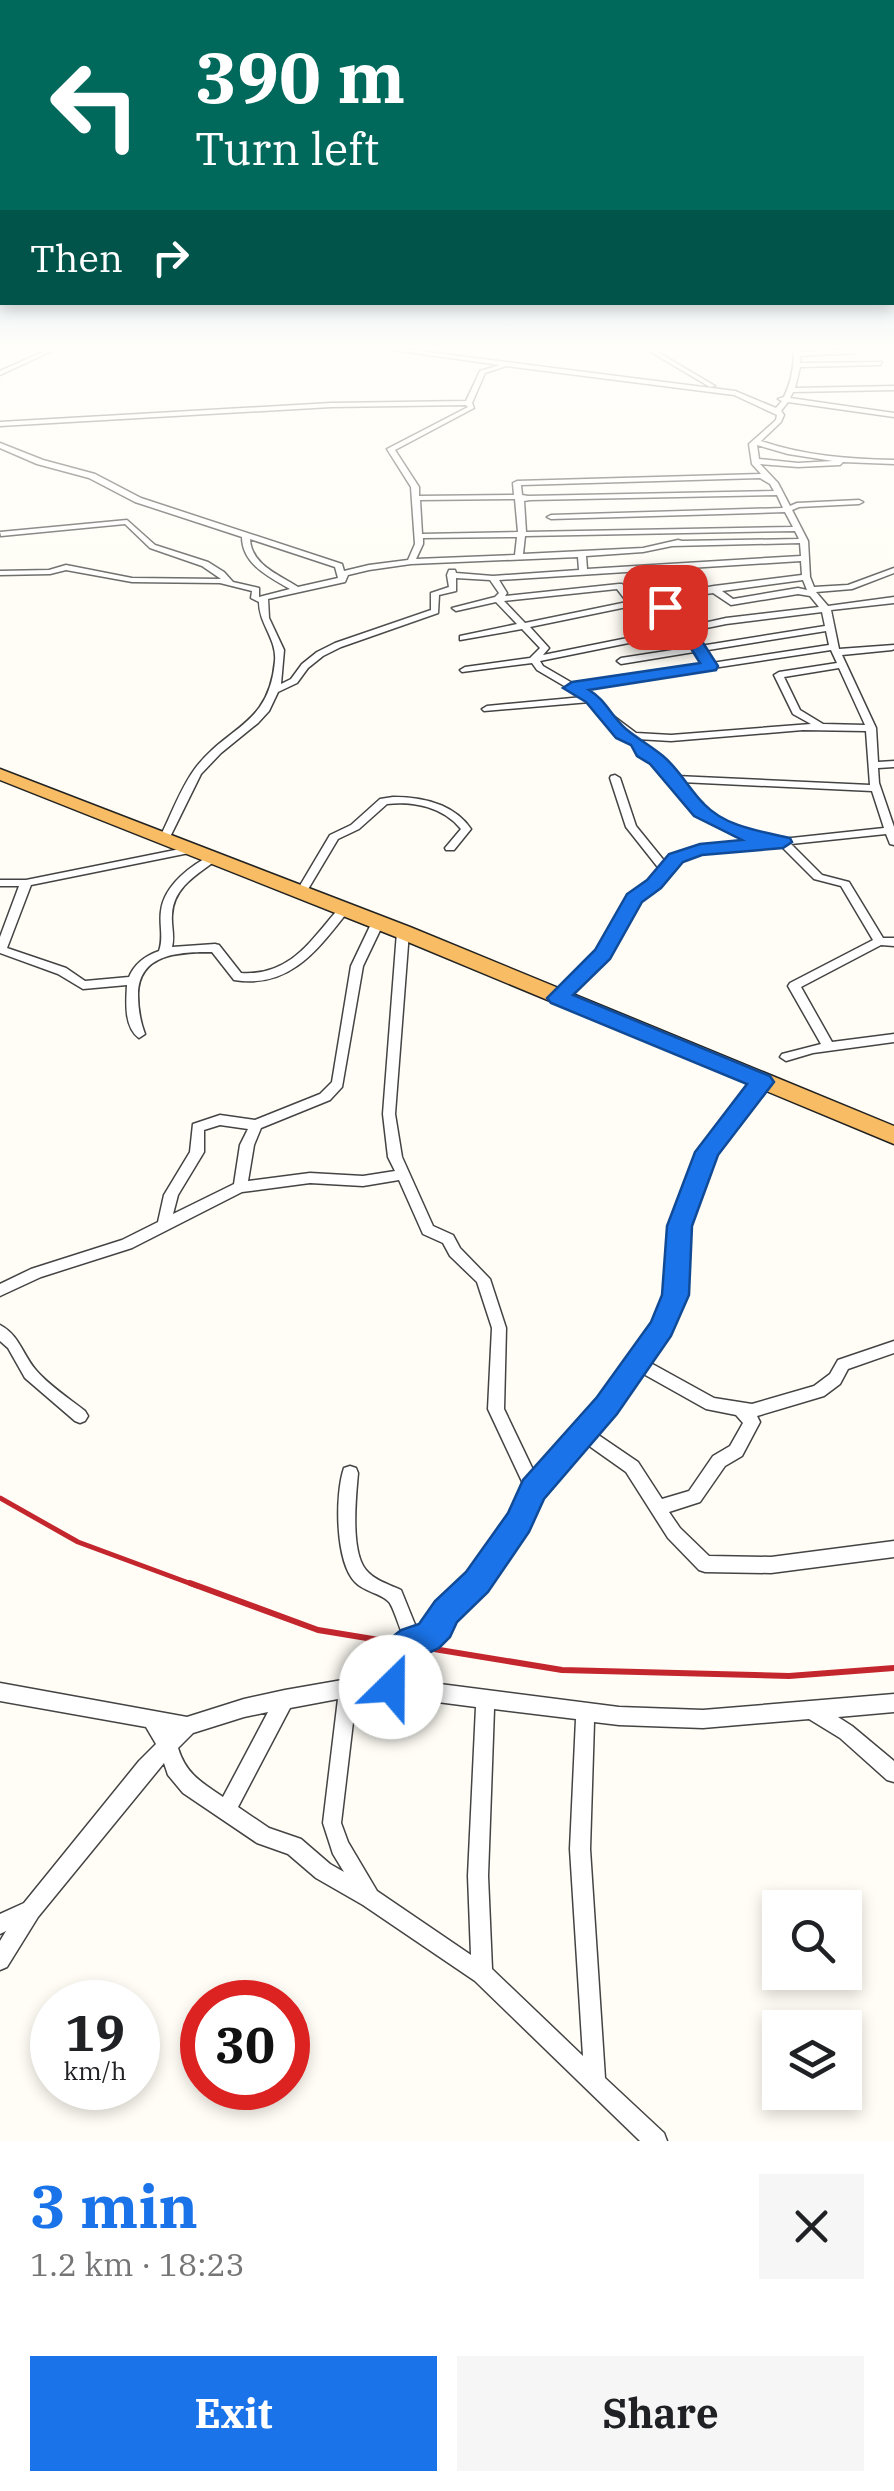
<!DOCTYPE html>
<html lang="en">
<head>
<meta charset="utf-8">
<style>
	body { margin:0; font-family:"IBM Plex Serif",serif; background:#f6f6f6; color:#202124; height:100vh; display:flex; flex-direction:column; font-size:38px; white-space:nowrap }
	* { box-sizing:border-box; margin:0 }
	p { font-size:32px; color:#757577 }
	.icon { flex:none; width:55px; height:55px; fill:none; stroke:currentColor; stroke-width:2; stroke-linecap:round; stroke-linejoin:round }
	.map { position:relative; height:2141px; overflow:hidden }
	.details { display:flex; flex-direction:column; background:#fff; flex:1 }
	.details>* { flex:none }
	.banner { position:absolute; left:0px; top:0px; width:895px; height:305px; box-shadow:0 5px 15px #0003; background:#00695c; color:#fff; overflow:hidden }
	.controls { position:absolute; left:762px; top:1890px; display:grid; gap:20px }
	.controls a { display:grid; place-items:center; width:100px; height:100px; border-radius:0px; background:#fff; box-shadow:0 5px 15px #0003; font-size:50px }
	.speed { position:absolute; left:30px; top:1980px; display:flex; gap:20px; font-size:50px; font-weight:700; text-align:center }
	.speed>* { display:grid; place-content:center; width:130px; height:130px; border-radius:50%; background:#fff; box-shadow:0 5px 15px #0003; line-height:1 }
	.speed small { font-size:25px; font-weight:400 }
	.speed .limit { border:15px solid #d22; background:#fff; color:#111 }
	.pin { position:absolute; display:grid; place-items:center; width:85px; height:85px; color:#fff; margin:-42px; border-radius:20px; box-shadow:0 5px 15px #0006 }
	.me { position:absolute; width:110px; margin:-55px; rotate:23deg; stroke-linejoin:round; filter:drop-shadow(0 0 8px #0008) }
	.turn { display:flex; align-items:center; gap:35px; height:210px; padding:0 30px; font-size:45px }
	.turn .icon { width:130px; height:130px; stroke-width:2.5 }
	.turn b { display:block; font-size:70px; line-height:85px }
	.then { display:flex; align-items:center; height:95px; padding:0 30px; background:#0003; gap:20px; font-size:38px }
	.round { display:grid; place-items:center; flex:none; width:105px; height:105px; border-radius:0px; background:#f6f6f6 }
	.head { display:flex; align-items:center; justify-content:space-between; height:170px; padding:0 30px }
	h1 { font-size:60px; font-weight:800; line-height:75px; color:#1a73e8 }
	.action { display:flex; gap:20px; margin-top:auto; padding:20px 30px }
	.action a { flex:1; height:115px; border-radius:0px; background:#1a73e8; color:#fff; font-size:40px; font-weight:800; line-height:115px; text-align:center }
	.action a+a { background:#f6f6f6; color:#202124 }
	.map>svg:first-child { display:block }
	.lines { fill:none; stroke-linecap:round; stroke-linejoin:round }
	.minor-casing { stroke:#444; stroke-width:3 }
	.trunk-casing { stroke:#222; stroke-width:3 }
	.minor { fill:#fff; fill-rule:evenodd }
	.trunk { fill:#f7bc64; fill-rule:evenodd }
	.rail-far1 { stroke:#c4262e; stroke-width:5 }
	.rail { stroke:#c4262e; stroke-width:6 }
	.route { fill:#1a73e8; stroke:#114b97; stroke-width:2.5 }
</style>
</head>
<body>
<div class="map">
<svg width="894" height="2141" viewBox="0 0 894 2141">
	<rect width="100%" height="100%" fill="#fffdf5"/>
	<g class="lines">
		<!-- minor casing -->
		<g class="minor-casing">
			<path id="minor" d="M58 345H65L0 375V371Z
				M357 345H372L735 391 776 408 782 401 778 399 784 397C792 380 795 363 793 345H799L800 352 854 349 857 351 854 353 800 356V363L882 362 880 365 800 367 795 388 894 386V390L793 392 790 398 894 413V417L788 402 781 411 784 415 781 422 761 441C804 456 849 459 894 460V464L843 462 840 465 798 467 760 464 778 483 790 506 797 503 859 500 863 502 859 504 799 507 792 510 808 541 810 577 814 587 848 585 894 568V573L852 589 816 592 828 606 894 597V603L831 610 839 649 894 645V649L892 650 842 655 876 728 878 762 894 761V767L878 768 879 783 894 827V845L890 844 886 834 791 844 822 875 849 882 883 938H894V946L881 945 801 987 832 1042 894 1034V1042L813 1053 786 1061 780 1057 782 1054 821 1044 788 986 790 983 873 940 841 886 814 879 780 845 690 855 680 860 658 886 638 900 607 957 562 1001H554L552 998 554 995 598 952 630 896 650 882 660 870 626 827 610 778 611 776 615 775 620 778 636 826 666 863C684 842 733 844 761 841L735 836 696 814 654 762 627 740 625 738 627 736 597 713 590 702 484 711 482 709 487 706 583 697 537 670 532 663 462 672 460 670 465 667 530 658 540 648 522 629 460 640V636L517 624 496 602 456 611 452 608 495 597 499 593 490 580 456 578V591L439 595 438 613 341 647 323 656 308 668 297 683 278 692 269 711 258 723 221 753 201 774 169 839 164 842 160 841 159 839C171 816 179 791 194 770 227 725 269 727 275 661 277 639 259 624 259 602L251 598 252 591 220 583 132 582 66 570 50 574 0 575V571L49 570 66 565 132 578 221 579 202 566 150 548 125 524 1 536 0 532 127 520 155 545 208 562 224 572 233 582 259 588V597L290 589C269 577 242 564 242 537L135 502 89 478 37 464 0 448V443L43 460 95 474 141 498 342 564 344 571 369 565 408 560 415 544 411 487 387 449 468 407 466 405 331 407 0 426V422L331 403 466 401 480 371 500 365ZM506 366 734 395 777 415 776 420 749 444 752 464 761 474 517 481 513 483 514 495 419 496V487L395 450 474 408 472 403 485 373ZM757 445 788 454 833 461 798 463 759 459ZM760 478 770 484 774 491 528 496 522 495 521 485ZM777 495 783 508 551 515 547 517 551 519 785 512 793 527 526 532 524 501 530 500ZM515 499 518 532 422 534 420 500ZM795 531 799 539 682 541 678 540 643 548 523 554 525 536ZM517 537 515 555 416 559 423 544V538ZM250 539 335 567 338 578 298 587C280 575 251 565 250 539ZM800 543 801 556 587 569 586 556 643 552 672 546ZM578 557 579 570 493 576 456 573 455 570H449L447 575 449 587 431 593V610L335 643 317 652 302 664 291 679 281 684 284 650 269 618 268 599 345 582 348 575 369 570 411 564ZM801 561 802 575 714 586 635 600 622 584H619L505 596 507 593 499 580ZM803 580 807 590 798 588 733 599 722 591ZM617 589 627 602 525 623 504 601ZM713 593 731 605 798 594 810 596 819 607 726 618 686 627 683 617 665 600ZM656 601 676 620 677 628 543 655 549 648 530 627ZM822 612 825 626 700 646 695 636 687 632 726 624ZM826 631 829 645 574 684 543 666 540 661 678 633 688 640 692 647 621 658 617 661 621 664 694 652 699 656 703 653 702 651ZM831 650 837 663 779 672 774 675 793 714 811 724 671 735 636 733 604 709 595 696 582 688ZM839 668 865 725 823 724 800 710 784 677ZM803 730 866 731 870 785 676 776 660 758 637 739 671 741ZM681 782 872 791 884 828 782 839 742 831 704 810Z
				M639 345H646L715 386 710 387Z
				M393 797C423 797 454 804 471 829L454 850H446L445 848 461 829C443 807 414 801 387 804L359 829 338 839 304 896H296L295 894 330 835 351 825 380 799Z
				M190 847 194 848V852L31 885 7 948 66 968 85 981 129 977C135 963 145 956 159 951 164 937 159 925 161 911 164 885 192 864 214 854L218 855V859C198 874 173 887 172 915 171 926 175 936 172 947L215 944 219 945 241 973C291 976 311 940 340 907H348L350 909C318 949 291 989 234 980L212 952C180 952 139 953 138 994 138 1008 140 1021 145 1034L139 1038C124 1027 126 1003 127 985L83 989 58 974 0 953V937L19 886H0V880H26Z
				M378 919 384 922 363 966 342 1087 330 1100 261 1128 254 1145 248 1181 310 1173 363 1176 395 1171 388 1157 383 1114 397 932 399 929H407L409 932 395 1114 402 1157 433 1226 453 1235 460 1248 490 1279 506 1328 504 1409 536 1476 602 1401 631 1358 656 1325 668 1295 672 1226 701 1151 758 1079 762 1078 768 1082 714 1153 686 1226 682 1295 667 1332 647 1361 714 1398 752 1404 814 1386 830 1374 838 1360 894 1341V1353L848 1369 840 1384 824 1396 757 1416 760 1422 742 1456 725 1466 700 1502 669 1512 680 1528 709 1556 771 1557 894 1541V1557L771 1573 705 1572 699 1570 668 1538 626 1472 585 1443 540 1495 524 1528 483 1588 452 1618 434 1643 421 1648 410 1655 405 1663 401 1679 619 1707 703 1710 894 1694V1712L838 1717 852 1726 894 1761V1782L887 1780 840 1738 809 1719 703 1728 619 1725 594 1722 590 1849 605 2078 664 2133 667 2141H640L475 1981 363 1905 316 1878 288 1854 257 1843 183 1793 168 1775 164 1763 38 1917 7 1967 0 1970V1941L6 1931 0 1934V1914L24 1903 139 1761 156 1744 146 1727 0 1701V1683L187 1717 244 1699 285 1690 348 1679 383 1678 394 1648 404 1638C400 1630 394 1608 389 1602 381 1593 364 1592 355 1582 335 1561 335 1494 344 1468L350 1466 356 1468 358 1473C356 1496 350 1551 366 1570 374 1580 390 1585 401 1590L418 1632 422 1630 440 1606 471 1576 512 1518 526 1490 488 1409 492 1328 477 1282 450 1256 443 1243 423 1234 399 1180 363 1186 310 1183 242 1192 132 1248 41 1277 0 1296V1284L31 1269 122 1240 158 1222 164 1195 190 1152 193 1124 220 1115 255 1120 320 1094 332 1082 351 966 372 922ZM220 1125 248 1129 240 1145 234 1184 173 1214 178 1195 204 1152V1130ZM640 1372 706 1409 736 1415 743 1423 730 1446 713 1456 689 1491 662 1499 638 1462 594 1432 612 1411ZM391 1696 476 1707 468 1876 471 1955 377 1891 348 1842 341 1823 356 1697ZM338 1699 323 1823 333 1854 344 1872 330 1864 301 1839 269 1828 238 1807 290 1708ZM494 1709 576 1719 570 1849 583 2056 492 1969 488 1876ZM268 1712 223 1797C201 1782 186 1774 178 1748L193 1733 244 1717Z
				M0 1325C19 1335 22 1353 35 1369 47 1384 70 1399 85 1411L88 1416 85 1421 80 1423 75 1421 25 1378 8 1348 0 1341Z"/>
		</g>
		<!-- trunk casing -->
		<g class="trunk-casing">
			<path id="trunk" d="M0 769 410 927 894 1126V1144L396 937 0 780Z"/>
		</g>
		<!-- minor -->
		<use href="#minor" class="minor"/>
		<!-- trunk -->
		<use href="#trunk" class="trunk"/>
		<!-- rail-far1 -->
		<path class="rail-far1" d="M0 1498 78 1542 197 1586"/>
		<!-- rail -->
		<path class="rail" d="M190 1583 318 1630 562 1670 789 1676 894 1668"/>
	</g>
	<!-- sky -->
	<linearGradient id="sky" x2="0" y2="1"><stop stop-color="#95c6ee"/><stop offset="0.54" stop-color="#fffefa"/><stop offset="1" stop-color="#fffefa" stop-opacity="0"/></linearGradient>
	<rect width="894" height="644" fill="url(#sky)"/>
	<!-- route -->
	<path class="route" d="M660 604C677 601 687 617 691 632L698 635 718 666 716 670 589 690C605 699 612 717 626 729 638 739 651 746 663 756 679 769 689 789 704 804 726 827 760 831 790 838L792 842 783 848 702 855 683 862 661 888 642 902 610 959 573 995 770 1076 774 1082 718 1155 692 1226 689 1295 671 1336 617 1414 544 1499 529 1532 488 1592 457 1622 450 1637 439 1648 412 1661 402 1698 391 1703 379 1698 375 1687 386 1642 401 1630 419 1624 435 1601 466 1572 508 1513 523 1480 597 1397 651 1322 662 1295 667 1226 695 1152 747 1084 551 1003 547 998 595 950 627 894 647 880 669 854 700 844 742 840 694 816 650 764 637 756 631 745 616 738 586 702 563 688 572 682 700 663 687 642 675 634 672 621 658 607Z"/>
</svg>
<div class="controls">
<a><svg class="icon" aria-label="search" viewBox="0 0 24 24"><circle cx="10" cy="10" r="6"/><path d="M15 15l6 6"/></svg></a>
<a><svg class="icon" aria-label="layers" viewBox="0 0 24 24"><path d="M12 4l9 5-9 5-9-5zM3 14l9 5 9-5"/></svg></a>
</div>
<div class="speed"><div>19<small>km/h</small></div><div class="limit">30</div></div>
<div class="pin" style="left:665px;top:607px;background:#d93025"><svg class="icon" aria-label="arrive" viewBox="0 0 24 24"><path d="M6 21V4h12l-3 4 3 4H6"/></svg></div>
<svg class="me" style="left:391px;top:1687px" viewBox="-20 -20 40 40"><circle r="19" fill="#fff"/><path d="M0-13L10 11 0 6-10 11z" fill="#1a73e8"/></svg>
<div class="banner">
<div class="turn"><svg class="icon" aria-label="left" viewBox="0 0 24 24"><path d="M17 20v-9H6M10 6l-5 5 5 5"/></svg><div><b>390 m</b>Turn left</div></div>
<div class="then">Then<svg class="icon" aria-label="right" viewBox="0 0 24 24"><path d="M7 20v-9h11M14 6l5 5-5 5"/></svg></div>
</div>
</div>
<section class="details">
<div class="head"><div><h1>3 min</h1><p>1.2 km · 18:23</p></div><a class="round"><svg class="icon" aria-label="close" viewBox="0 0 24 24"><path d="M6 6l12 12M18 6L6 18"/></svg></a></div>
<div class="action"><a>Exit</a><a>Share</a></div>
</section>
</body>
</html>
